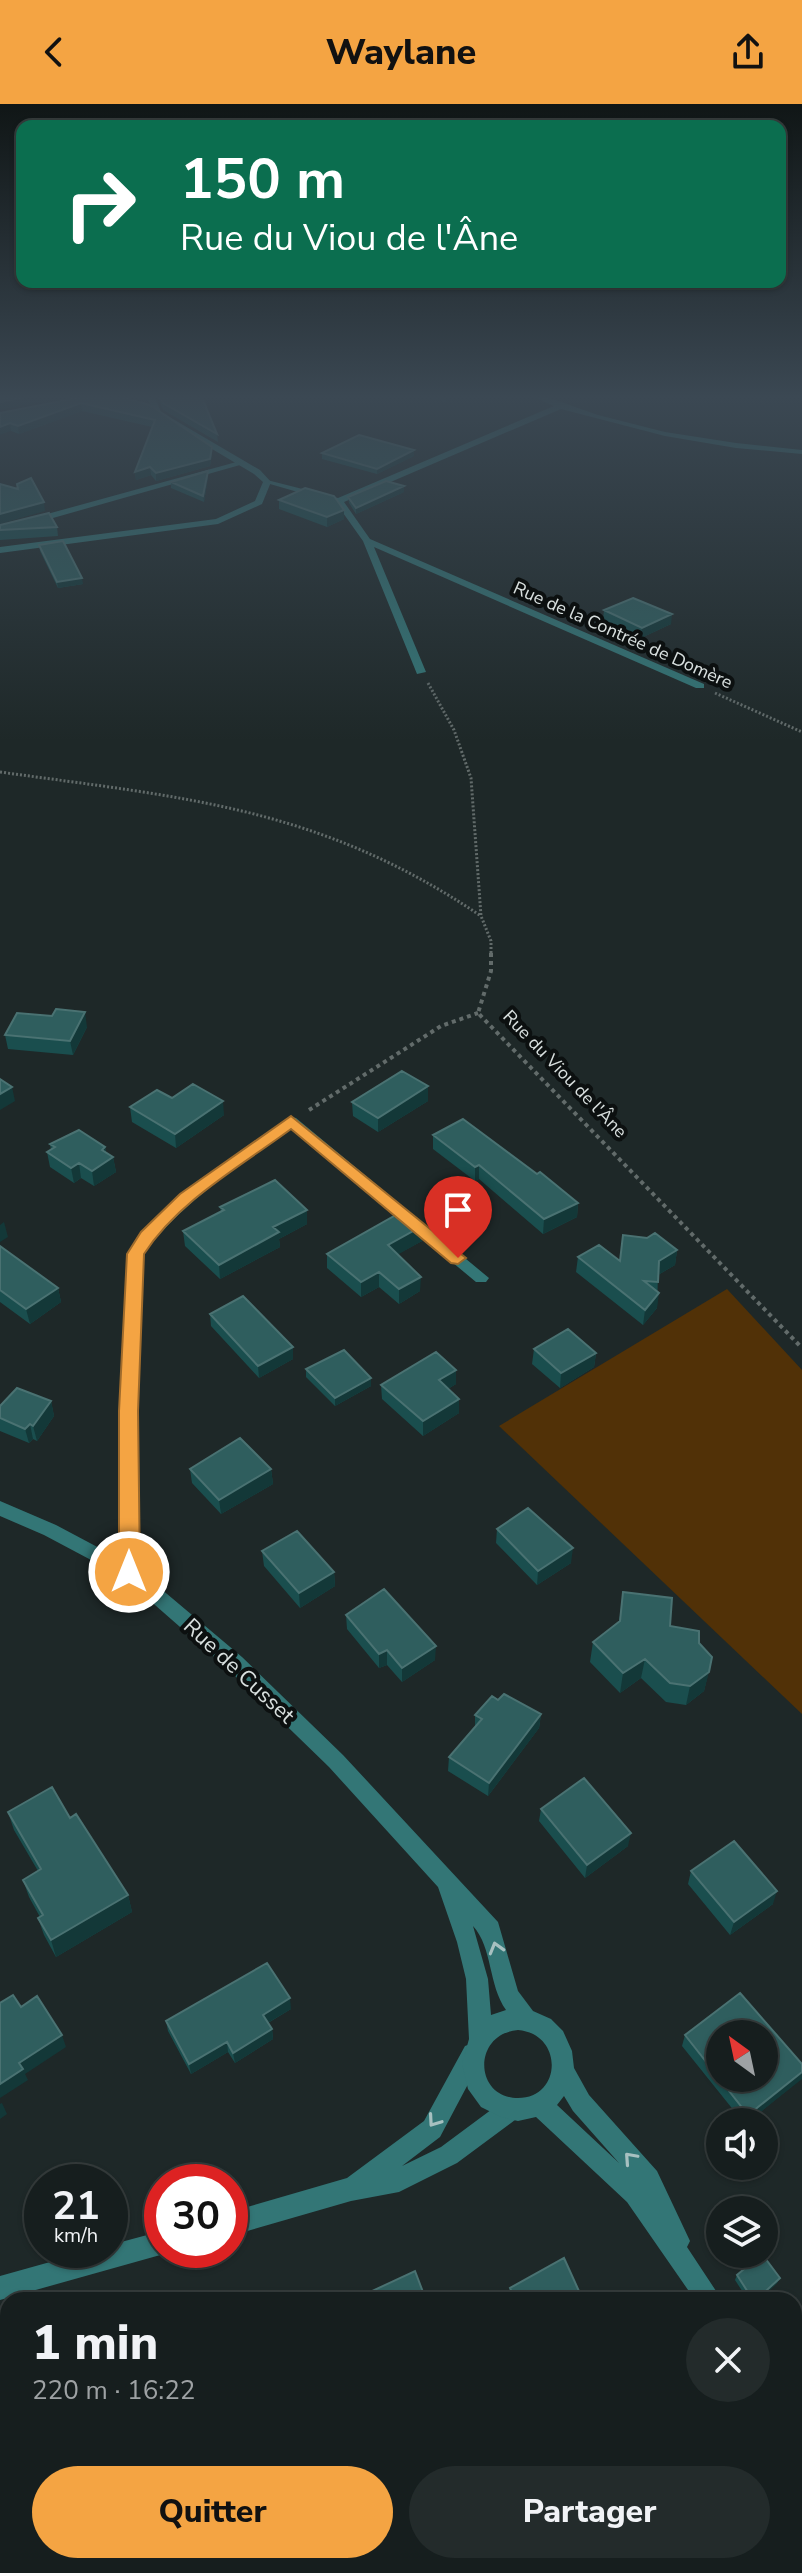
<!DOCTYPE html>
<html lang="fr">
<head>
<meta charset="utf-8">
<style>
	body { margin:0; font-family:"Nunito Sans",sans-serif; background:#232b2b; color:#f1f3f6; height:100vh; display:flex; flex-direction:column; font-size:30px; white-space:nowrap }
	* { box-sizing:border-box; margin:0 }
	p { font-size:26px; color:#9ea2a4 }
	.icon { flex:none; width:44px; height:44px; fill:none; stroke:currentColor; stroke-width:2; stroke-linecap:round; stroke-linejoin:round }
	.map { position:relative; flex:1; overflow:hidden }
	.drawer { position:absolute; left:0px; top:2188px; width:802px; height:282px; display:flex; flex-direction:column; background:#161e1e; border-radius:24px 24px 0 0; box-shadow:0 2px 6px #0004,0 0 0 2px #353c3c }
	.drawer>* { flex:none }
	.hud { position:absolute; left:16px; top:16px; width:770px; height:168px; border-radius:16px; box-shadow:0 2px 6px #0004,0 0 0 2px #353c3c; background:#0b6e4f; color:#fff; overflow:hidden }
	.needle { width:52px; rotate:327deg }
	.fabs { position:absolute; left:706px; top:1916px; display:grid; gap:16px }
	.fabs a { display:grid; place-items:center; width:72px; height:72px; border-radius:50%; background:#161e1e; box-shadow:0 2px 6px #0004,0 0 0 2px #353c3c; font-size:40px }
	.speed { position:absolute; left:24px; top:2060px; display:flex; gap:16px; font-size:40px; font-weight:700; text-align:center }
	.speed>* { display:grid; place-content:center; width:104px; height:104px; border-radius:50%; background:#161e1e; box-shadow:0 2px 6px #0004,0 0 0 2px #353c3c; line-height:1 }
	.speed small { font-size:20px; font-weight:400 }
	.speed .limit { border:12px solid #d22; background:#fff; color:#111 }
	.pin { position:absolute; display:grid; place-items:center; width:68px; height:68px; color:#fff; margin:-82px -34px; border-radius:50% 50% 50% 0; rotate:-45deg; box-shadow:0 0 8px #0007 }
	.pin .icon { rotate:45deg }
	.me { position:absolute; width:88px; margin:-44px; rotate:0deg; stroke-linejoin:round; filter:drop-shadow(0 0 6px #0008) }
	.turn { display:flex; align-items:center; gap:28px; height:168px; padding:0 32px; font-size:36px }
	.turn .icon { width:104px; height:104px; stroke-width:2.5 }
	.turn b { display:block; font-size:56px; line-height:68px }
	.round { display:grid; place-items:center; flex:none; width:84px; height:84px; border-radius:42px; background:#232b2b }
	.headline { display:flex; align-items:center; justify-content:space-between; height:136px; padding:0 32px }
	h1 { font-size:48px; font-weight:800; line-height:60px }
	.cta { display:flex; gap:16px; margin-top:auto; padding:16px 32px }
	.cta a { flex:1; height:92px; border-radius:48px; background:#f4a443; color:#111; font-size:32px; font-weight:800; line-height:92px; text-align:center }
	.cta a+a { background:#232b2b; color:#f1f3f6 }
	header { display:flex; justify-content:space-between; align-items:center; height:104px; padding:0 32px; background:#f4a443; color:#111; font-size:36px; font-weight:800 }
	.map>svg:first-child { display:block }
	.green { fill:#513107 }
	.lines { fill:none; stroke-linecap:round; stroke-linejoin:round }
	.path-far1 { stroke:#626b6a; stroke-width:3; stroke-dasharray:2 2; stroke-linecap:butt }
	.path { stroke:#626b6a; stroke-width:4; stroke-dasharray:4 4; stroke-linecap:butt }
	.minor { fill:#337676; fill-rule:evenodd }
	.tertiary { fill:#337676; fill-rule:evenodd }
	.wall { fill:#1a4e4e }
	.shaded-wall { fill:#133838 }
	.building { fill:#2f5e5e; stroke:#4a7272; stroke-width:2; fill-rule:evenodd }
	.oneway { stroke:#a7c0c0 }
	.route { fill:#f4a443; stroke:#9f6b2c; stroke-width:2 }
	.labels { text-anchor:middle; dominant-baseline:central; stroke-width:8; stroke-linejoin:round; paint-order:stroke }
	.far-street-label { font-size:18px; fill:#d9e0df; stroke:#0c1010 }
	.street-label { font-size:22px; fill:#d9e0df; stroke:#0c1010 }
</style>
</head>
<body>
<header><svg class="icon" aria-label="back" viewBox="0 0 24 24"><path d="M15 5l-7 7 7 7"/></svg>Waylane<svg class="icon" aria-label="share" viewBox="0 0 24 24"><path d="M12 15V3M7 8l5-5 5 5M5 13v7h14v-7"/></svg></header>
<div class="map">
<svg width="802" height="2469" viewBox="0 0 802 2469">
	<rect width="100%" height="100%" fill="#1e2828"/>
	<!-- green -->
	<path class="green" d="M727 1185 802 1266V1610L499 1322Z"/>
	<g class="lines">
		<!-- path-far1 -->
		<path class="path-far1" d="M428 579 454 626 471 674 481 812 491 837V851
			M715 589 802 628
			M0 668C186 694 319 703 481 812"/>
		<!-- path -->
		<path class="path" d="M491 849V867L478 909 802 1244
			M309 1006 441 922 478 909"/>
		<!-- minor -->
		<path class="minor" d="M529 291H541L598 311 665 328 736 339 802 346V350L736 344 665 332 561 305 344 398 370 435 704 580V584H696L374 443 426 568 417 570 363 437 336 399 263 378 267 376 338 394 554 302Z
			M240 357 247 359 0 429V423Z
			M291 1013 296 1014 489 1174 486 1178H476L291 1024C238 1063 182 1097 143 1151L137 1307 138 1468 135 1473 129 1475 123 1473 120 1468 121 1307 127 1150 145 1126 181 1090Z
			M473 1939 481 1942 484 1950 440 2033 402 2062 441 2043 503 1997 511 1994 519 1997 522 2005 519 2013 457 2059 399 2088 351 2097 230 2132V2108L347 2074 424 2017 465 1942Z
			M162 2127V2146L171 2148 0 2196V2172L93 2146H110V2141Z
			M802 2450V2469H781L784 2462H794V2454Z"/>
		<!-- tertiary -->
		<path class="tertiary" d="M146 291H154L161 308 260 366 271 378 262 400 218 420 0 449V443L216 415 255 397 263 378 254 370 155 311Z
			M0 1397 56 1421 135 1463 242 1553 343 1651 498 1818 518 1887 533 1907 551 1915 563 1927 572 1947 574 1964 589 1991 657 2067 690 2137 687 2143 722 2196H695L627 2098 536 2013 518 2017 501 2013 481 2003 468 1985 462 1960 469 1935 466 1875 457 1838 438 1783 329 1663 228 1565 123 1473 44 1431 0 1412ZM473 1822C493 1844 488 1881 506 1906L491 1911 488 1875ZM518 1926C564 1930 562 1994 518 1994 474 1994 472 1930 518 1926ZM564 1992 573 2007 619 2059 557 2001Z
			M794 2311 802 2314V2349L794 2346Z"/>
	</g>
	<!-- wall -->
	<path class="wall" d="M114 291 212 350 210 362 156 377 151 371 136 376 135 368 152 323 82 307 19 330 11 327 0 309Z
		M127 291H145L146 297Z
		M156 291H201L217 330 218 338 163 306Z
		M419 291H459L446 298Z
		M414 346V352L377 370 322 355V349Z
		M208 373 204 398 171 384V378Z
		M404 388 356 410 349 399 348 393Z
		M279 396 344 406V415L327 423 279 405Z
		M0 421 57 423 58 432 0 436Z
		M39 441 83 480 58 484 40 447Z
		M604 506 671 520 641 534 603 516Z
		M87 923 73 951 8 945 5 931Z
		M428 982V997L378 1028 353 1012 352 998Z
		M172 994 224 1011 176 1044 132 1018 130 1003Z
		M433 1031 537 1070 578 1099 577 1113 543 1130 479 1075 475 1077 433 1045Z
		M50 1040 105 1043 106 1048 113 1053 116 1068 94 1082 81 1074 74 1079 50 1063 47 1048 51 1046Z
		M220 1103 307 1106V1120L279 1135 280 1143 220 1175 185 1142 183 1127 221 1108Z
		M422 1122V1137L398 1150 420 1187 399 1200 379 1183 361 1193 327 1164V1150Z
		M0 1142 58 1184 61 1198 30 1220 0 1198Z
		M677 1146 675 1161 658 1171 657 1204 643 1221 576 1168 578 1153 620 1157Z
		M210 1210 293 1243V1255L259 1274 211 1222Z
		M534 1245 596 1249 594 1263 560 1284 532 1260Z
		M306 1265 371 1274V1282L335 1302 306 1273Z
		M456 1280 448 1285 459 1309 423 1332 382 1295 381 1281Z
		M51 1297 54 1312 37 1337 33 1335 29 1339 0 1327V1302Z
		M190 1365H271L273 1380 221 1410 192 1379Z
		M497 1425 571 1459 537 1481 496 1439Z
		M262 1447 334 1468 335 1482 300 1504 264 1462Z
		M623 1488 670 1522 699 1539 712 1553 704 1587 686 1601 666 1598 641 1574 620 1589 590 1558 593 1538 619 1519Z
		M346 1511 435 1556 402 1578 387 1561 379 1564 347 1525Z
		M498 1596 541 1610 539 1624 488 1692 448 1667 449 1653 475 1624V1611Z
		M541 1705 628 1742 585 1774 539 1717Z
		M8 1708 70 1714 128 1791 132 1808 56 1853 44 1831 38 1814 40 1813 29 1793 23 1776 38 1767 14 1726Z
		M691 1767 773 1800 730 1831 688 1780Z
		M291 1905 268 1919 272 1925 273 1935 235 1959 228 1948 191 1970 168 1927 166 1917Z
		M685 1931 802 1960V1974L748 2018H743L682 1942Z
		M737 2171 780 2174 777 2179 759 2196H748L735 2176Z
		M510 2184 583 2196H510L509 2193Z
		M802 2223V2275L794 2264V2230Z"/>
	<!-- shaded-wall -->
	<path class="shaded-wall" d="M36 291H74L0 306V298Z
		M446 291H459L446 298Z
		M81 299 82 307 19 330 18 322Z
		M10 319 11 327 0 331V323Z
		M212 343V350L210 362 156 377V369Z
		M414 346V352L377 370V365Z
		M150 363 151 371 136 376 135 368Z
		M208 367V373L204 398 203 392Z
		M404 382V388L356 410V404Z
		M44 398 45 407 0 420V410Z
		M344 406V415L327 423V413Z
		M82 474 83 480 58 484 57 478Z
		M672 510 671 520 641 534 642 524Z
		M85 908 87 923 73 951 70 937Z
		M428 982V997L378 1028V1014Z
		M12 983 15 997 0 1006V990Z
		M223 997 224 1011 176 1044 175 1030Z
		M105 1043 107 1057 113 1053 116 1068 94 1082 92 1067 102 1046Z
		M79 1059 81 1074 74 1079 71 1064Z
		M479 1061V1075L475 1077V1063Z
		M578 1099 577 1113 543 1130 544 1115Z
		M307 1106V1120L279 1135 280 1143 220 1175 219 1161 273 1123Z
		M4 1118 8 1133 0 1138V1121Z
		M422 1122V1137L388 1156V1141Z
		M677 1146 675 1161 656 1172 659 1157Z
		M379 1168V1183L361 1193V1178Z
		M421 1173 420 1187 399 1200V1185Z
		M58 1184 61 1198 30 1220 26 1205Z
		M659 1189 657 1204 643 1221 645 1206Z
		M293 1243V1255L259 1274 258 1262Z
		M596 1249 594 1263 560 1284 561 1269Z
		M456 1266V1280L438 1291 439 1276Z
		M371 1274V1282L335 1302V1294Z
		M459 1295V1309L423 1332V1317Z
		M51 1297 54 1312 37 1337 33 1322Z
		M30 1320 33 1335 29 1339 25 1325Z
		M271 1365 273 1380 221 1410 219 1396Z
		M573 1444 571 1459 537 1481 538 1467Z
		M334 1468 335 1482 300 1504 299 1489Z
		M436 1542 435 1556 402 1578V1564Z
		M387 1546V1561L379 1564V1550Z
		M645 1555 641 1574 620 1589 623 1569Z
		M709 1568 704 1587 686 1601 690 1582Z
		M541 1610 539 1624 488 1692 489 1679Z
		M631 1729 628 1742 585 1774 587 1761Z
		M777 1787 773 1800 730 1831 734 1818Z
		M128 1791 132 1808 56 1853 51 1836Z
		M290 1894 291 1905 264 1921 263 1911Z
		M272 1925 273 1935 235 1959 233 1949Z
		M62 1931 66 1943 25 1970 28 1976 0 1994V1980L19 1959Z
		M227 1938 228 1948 191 1970 189 1960Z
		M802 1968V1975L748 2018H746L748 2011Z
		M2 1999 7 2010 0 2015V2000Z
		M780 2174 777 2179 759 2196H756Z
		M0 2338 8 2360V2372L5 2374 8 2385V2398L0 2370Z
		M14 2462H18L20 2469H15Z"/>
	<!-- building -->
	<path class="building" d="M0 291H36L0 298Z
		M92 291H114L150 301 212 343 210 355 156 369 150 363 135 368 155 316 81 299 18 322 10 319 0 323V309Z
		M159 291H201L217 330 163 299Z
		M359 331 414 346 377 365 322 349Z
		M208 367 203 392 171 378Z
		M31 374 44 398 0 410V380L18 385 17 380Z
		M386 377 404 382 356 404 348 393Z
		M305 384 334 392 344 406 327 413 279 396Z
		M49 409 57 423 0 426V421Z
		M63 437 82 474 57 478 39 441Z
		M633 494 672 510 642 524 604 506Z
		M56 905 85 908 70 937 5 931 17 909 52 912Z
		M402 967 428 982 378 1014 352 998Z
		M0 975 12 983 0 990Z
		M193 980 223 997 175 1030 130 1003 157 986 172 994Z
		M463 1015 537 1070 540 1068 578 1099 544 1115 479 1061 475 1063 433 1031Z
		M79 1026 105 1043 102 1046 113 1053 92 1067 79 1059 71 1064 47 1048 55 1043 50 1040Z
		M275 1076 307 1106 273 1123 279 1128 219 1161 183 1127 224 1106 220 1103Z
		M403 1107 422 1122 388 1141 421 1173 399 1185 379 1168 361 1178 327 1150Z
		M655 1129 677 1146 659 1157 658 1178 644 1177 659 1189 645 1206 578 1153 599 1141 620 1157 623 1131 647 1134Z
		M0 1142 58 1184 26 1205 0 1186Z
		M243 1192 293 1243 258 1262 210 1210Z
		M568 1225 596 1249 561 1269 534 1245Z
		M344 1246 371 1274 335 1294 306 1265Z
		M436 1248 456 1266 439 1276 459 1295 423 1317 381 1281Z
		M17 1284 51 1297 33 1322 30 1320 25 1325 0 1314V1302Z
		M240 1334 271 1365 219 1396 190 1365Z
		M528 1404 573 1444 538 1467 497 1425Z
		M297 1427 334 1468 299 1489 262 1447Z
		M384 1485 436 1542 402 1564 387 1546 379 1550 346 1511Z
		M623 1488 672 1494 670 1522 699 1527V1539L712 1553 709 1568 690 1582 670 1579 645 1555 623 1569 593 1538 620 1517Z
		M504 1590 541 1610 489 1679 449 1653 482 1615 475 1611 492 1592 498 1596Z
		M584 1674 631 1729 587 1761 541 1705Z
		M52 1683 70 1714 76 1710 128 1791 51 1836 38 1814 43 1811 23 1776 41 1765 8 1708Z
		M734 1737 777 1787 734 1818 691 1767Z
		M267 1859 290 1894 263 1911 272 1925 233 1949 227 1938 189 1960 166 1917Z
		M740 1889 802 1960V1968L748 2011 685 1931ZM720 1930H764V1974H720Z
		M13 1891 21 1903 37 1892 62 1931 19 1959 23 1965 0 1980V1899Z
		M762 2150 780 2174 756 2196H753L737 2171Z
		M564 2154 583 2196H515L510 2184Z
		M415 2167 426 2196H353Z
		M802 2223V2259L794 2248V2230Z
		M0 2346 5 2362 0 2366Z
		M0 2370 8 2398V2462H14L15 2469H0Z
		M331 2462H391L393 2469H333Z"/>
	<!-- one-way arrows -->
	<defs><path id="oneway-chevron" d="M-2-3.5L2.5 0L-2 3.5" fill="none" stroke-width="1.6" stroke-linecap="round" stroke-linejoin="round" transform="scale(2)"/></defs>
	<g class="oneway">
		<use href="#oneway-chevron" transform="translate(496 1844) rotate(-106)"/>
		<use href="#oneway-chevron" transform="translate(434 2017) rotate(125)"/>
		<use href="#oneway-chevron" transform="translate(630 2054) rotate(-132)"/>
	</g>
	<!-- sky -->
	<linearGradient id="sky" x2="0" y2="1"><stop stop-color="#101616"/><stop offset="0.46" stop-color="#3b4853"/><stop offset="1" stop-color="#3b4853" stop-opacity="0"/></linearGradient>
	<rect width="802" height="637" fill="url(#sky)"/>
	<!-- route -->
	<path class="route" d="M291 1012 466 1154 458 1160 451 1159 291 1025C241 1062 178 1097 144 1150L138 1307 140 1468 129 1477 122 1474 119 1468V1307L127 1150 141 1128 180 1090Z"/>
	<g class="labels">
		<!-- far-street labels -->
		<g class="far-street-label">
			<text transform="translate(623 531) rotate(24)">Rue de la Contrée de Domère</text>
			<text transform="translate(565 970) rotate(46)">Rue du Viou de l'Âne</text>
		</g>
		<!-- street labels -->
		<g class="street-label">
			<text transform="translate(239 1567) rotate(43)">Rue de Cusset</text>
		</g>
	</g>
</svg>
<div class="fabs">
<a><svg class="needle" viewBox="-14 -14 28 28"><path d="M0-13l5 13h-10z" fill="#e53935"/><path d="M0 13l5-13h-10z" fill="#9ea2a4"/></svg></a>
<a><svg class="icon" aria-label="sound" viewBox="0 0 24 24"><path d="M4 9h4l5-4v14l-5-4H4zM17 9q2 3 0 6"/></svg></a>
<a><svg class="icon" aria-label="layers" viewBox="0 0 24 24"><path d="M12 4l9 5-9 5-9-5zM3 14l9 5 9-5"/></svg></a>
</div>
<div class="speed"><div>21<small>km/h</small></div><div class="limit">30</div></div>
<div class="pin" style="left:458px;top:1154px;background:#d93025"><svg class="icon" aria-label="arrive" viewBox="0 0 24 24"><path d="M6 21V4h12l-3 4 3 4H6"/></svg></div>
<svg class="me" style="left:129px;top:1468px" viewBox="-20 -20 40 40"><circle r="17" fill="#f4a443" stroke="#fff" stroke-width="3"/><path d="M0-11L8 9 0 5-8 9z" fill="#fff"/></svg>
<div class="hud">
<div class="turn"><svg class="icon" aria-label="right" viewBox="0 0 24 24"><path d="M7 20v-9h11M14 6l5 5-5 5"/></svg><div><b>150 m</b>Rue du Viou de l'Âne</div></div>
</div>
<section class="drawer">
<div class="headline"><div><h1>1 min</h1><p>220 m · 16:22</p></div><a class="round"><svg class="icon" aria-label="close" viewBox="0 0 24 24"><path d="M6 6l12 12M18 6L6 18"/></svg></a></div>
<div class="cta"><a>Quitter</a><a>Partager</a></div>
</section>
</div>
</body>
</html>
